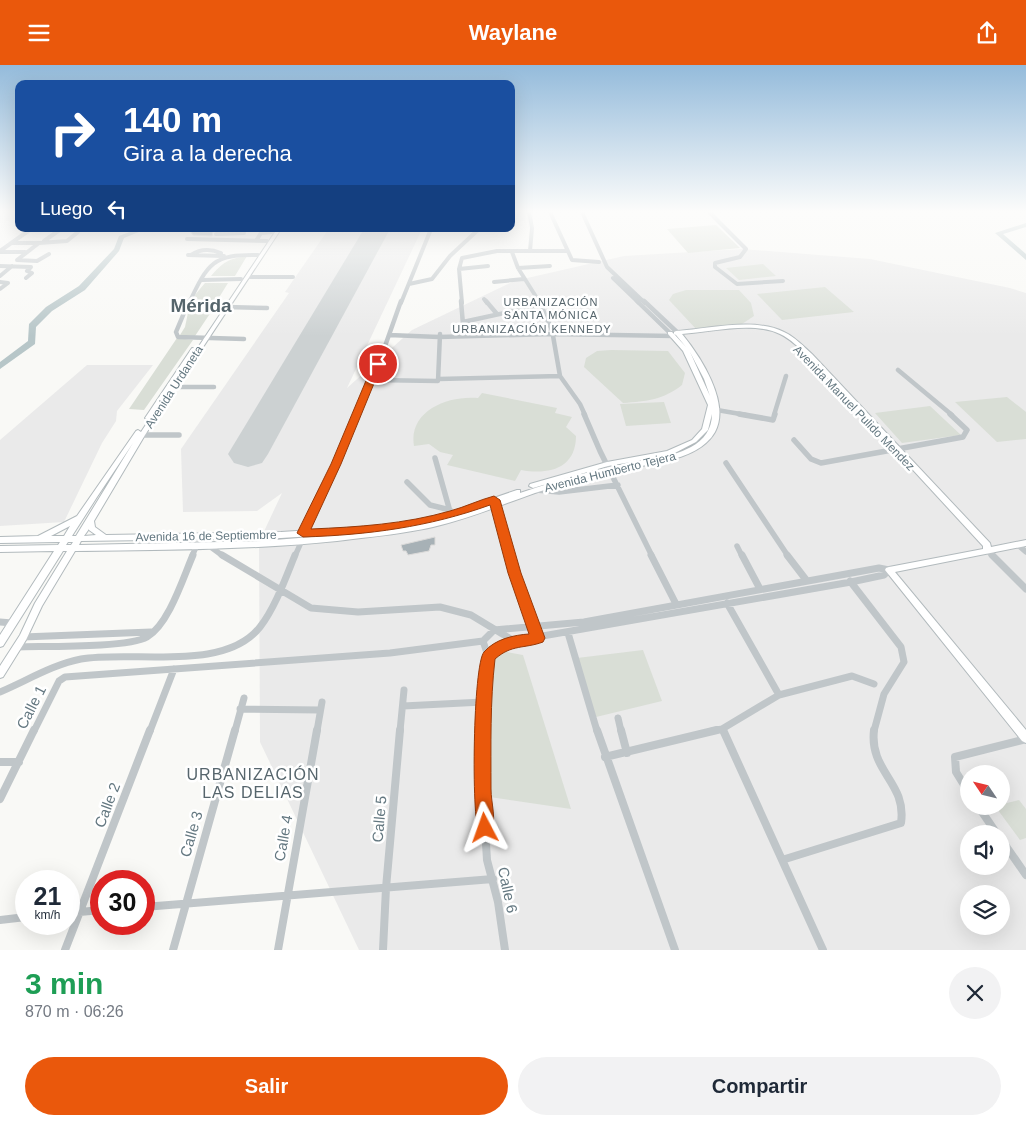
<!DOCTYPE html>
<html lang="es">
<head>
<meta charset="utf-8">
<style>
	body { margin:0; font-family:Arial,sans-serif; background:#f2f2f3; color:#1f2937; height:100vh; display:flex; flex-direction:column; font-size:19px; white-space:nowrap }
	* { box-sizing:border-box; margin:0 }
	p { font-size:16px; color:#747a83 }
	.icon { flex:none; width:28px; height:28px; fill:none; stroke:currentColor; stroke-width:2; stroke-linecap:round; stroke-linejoin:round }
	.map { position:relative; height:885px; overflow:hidden }
	.drawer { display:flex; flex-direction:column; background:#fff; flex:1 }
	.drawer>* { flex:none }
	.top-card { position:absolute; left:15px; top:15px; width:500px; height:152px; border-radius:10px; box-shadow:0 5px 20px #0002; background:#1a4fa0; color:#fff; overflow:hidden }
	.needle { width:32px; rotate:305deg }
	.tools { position:absolute; left:960px; top:700px; display:grid; gap:10px }
	.tools a { display:grid; place-items:center; width:50px; height:50px; border-radius:50%; background:#fff; box-shadow:0 5px 20px #0002; font-size:25px }
	.speed { position:absolute; left:15px; top:805px; display:flex; gap:10px; font-size:25px; font-weight:700; text-align:center }
	.speed>* { display:grid; place-content:center; width:65px; height:65px; border-radius:50%; background:#fff; box-shadow:0 5px 20px #0002; line-height:1 }
	.speed small { font-size:12px; font-weight:400 }
	.speed .limit { border:8px solid #d22; background:#fff; color:#111 }
	.pin { position:absolute; display:grid; place-items:center; width:42px; height:42px; color:#fff; margin:-21px; border:2px solid #fff; border-radius:50%; box-shadow:0 1px 5px #0007 }
	.me { position:absolute; width:55px; margin:-28px; rotate:356deg; stroke-linejoin:round; filter:drop-shadow(0 0 4px #0008) }
	.turn { display:flex; align-items:center; gap:18px; height:105px; padding:0 25px; font-size:22px }
	.turn .icon { width:65px; height:65px; stroke-width:2.5 }
	.turn b { display:block; font-size:35px; line-height:42px }
	.then { display:flex; align-items:center; height:48px; padding:0 25px; background:#0003; gap:10px; font-size:19px }
	.round { display:grid; place-items:center; flex:none; width:52px; height:52px; border-radius:26px; background:#f2f2f3 }
	.headline { display:flex; align-items:center; justify-content:space-between; height:85px; padding:0 25px }
	h1 { font-size:30px; font-weight:800; line-height:38px; color:#1e9e55 }
	.primary-button { display:flex; gap:10px; margin-top:auto; padding:10px 25px }
	.primary-button a { flex:1; height:58px; border-radius:30px; background:#ea580c; color:#fff; font-size:20px; font-weight:800; line-height:58px; text-align:center }
	.primary-button a+a { background:#f2f2f3; color:#1f2937 }
	header { display:flex; justify-content:space-between; align-items:center; height:65px; padding:0 25px; background:#ea580c; color:#fff; font-size:22px; font-weight:800 }
	.map>svg:first-child { display:block }
	.built { fill:#eaeaea; fill-rule:evenodd }
	.green { fill:#d9ded6 }
	.lines { fill:none; stroke-linecap:round; stroke-linejoin:round }
	.river { fill:#b7c6c8; fill-rule:evenodd }
	.runway { fill:#ccd1d2; fill-rule:evenodd }
	.building { fill:#a7b1b6; stroke:#dbdad9 }
	.secondary-casing { stroke:#b2babd; stroke-width:2 }
	.street-far4 { stroke:#c0c6c9; stroke-width:4 }
	.street-far3 { stroke:#c0c6c9; stroke-width:4.5 }
	.street-far2 { stroke:#c0c6c9; stroke-width:5.5 }
	.street-far1 { stroke:#c0c6c9; stroke-width:7 }
	.street { stroke:#c0c6c9; stroke-width:8 }
	.secondary { fill:#fff; fill-rule:evenodd }
	.route { fill:#ea580c; stroke:#983908 }
	.labels { text-anchor:middle; dominant-baseline:central; stroke-width:5; stroke-linejoin:round; paint-order:stroke }
	.far-neighbourhood-label { font-size:11px; letter-spacing:1px; fill:#56656c; stroke:#fff }
	.street-label { font-size:12px; fill:#647881; stroke:#fff }
	.near-street-label { font-size:15px; fill:#647881; stroke:#fff }
	.near-neighbourhood-label { font-size:16px; letter-spacing:1px; fill:#56656c; stroke:#fff }
	.far-town-label { font-size:19px; font-weight:bold; fill:#56656c; stroke:#fff }
</style>
</head>
<body>
<header><svg class="icon" aria-label="menu" viewBox="0 0 24 24"><path d="M4 6h16M4 12h16M4 18h16"/></svg>Waylane<svg class="icon" aria-label="share" viewBox="0 0 24 24"><path d="M12 15V3M7 8l5-5 5 5M5 13v7h14v-7"/></svg></header>
<div class="map">
<svg width="1026" height="885" viewBox="0 0 1026 885">
	<rect width="100%" height="100%" fill="#f9f9f6"/>
	<!-- built -->
	<path class="built" d="M334 164H422L347 323 412 265 514 216 624 191 742 184 870 194 1010 223 1026 228V885H359L260 677 259 477 282 428 257 446 183 447 181 384 289 228 285 227 328 165ZM969 709H1001V741H969ZM969 769H1001V801H969ZM969 829H1001V861H969Z
		M87 300H153L117 346 116 356 102 378 64 457 0 461V375Z"/>
	<!-- green -->
	<path class="green" d="M716 160 740 183 688 188 667 164Z
		M247 191 235 211H211C222 198 229 193 247 191Z
		M763 199 776 211 739 215 726 203Z
		M205 218H228L215 239 196 238 194 231Z
		M825 222 854 247 782 255 757 229Z
		M686 225H739L751 238 754 251 742 259 696 264 669 235 673 229Z
		M189 243 213 244 195 271 180 270 185 262Z
		M177 273 193 275 144 345 129 344Z
		M611 285 668 286 685 308 682 320C663 335 647 336 623 338L584 302 586 293 597 286Z
		M482 328 557 343 555 348 572 352 566 362 576 371C576 404 548 410 521 405L515 416 447 400 453 390 440 387 429 379 414 381C408 346 448 330 478 333Z
		M1007 332 1026 347V374L997 377 955 337Z
		M664 337 671 358 626 361 620 339Z
		M930 341 961 370 902 378 875 348Z
		M491 584 523 590 571 744 483 731 481 641Z
		M643 585 662 636 596 652 577 593Z
		M1019 735 1026 744V773L1020 775 995 741Z"/>
	<g class="lines">
		<!-- river -->
		<path class="river" d="M1026 158V162L1003 169 1026 189V195L995 168Z
			M138 164H146L124 173 119 186 85 225 52 246 36 262 35 279 0 304V297L28 276 29 259 46 242 79 221 114 184 119 171Z"/>
		<!-- runway -->
		<path class="runway" d="M364 164H390L268 389 262 398 248 402 234 398 228 389Z"/>
	</g>
	<!-- building -->
	<path class="building" d="M195 164H218L213 167 212 171 193 170 190 166Z
		M435 472V480H431L429 486 408 490 406 486H403L401 480Z"/>
	<g class="lines">
		<!-- secondary casing -->
		<g class="secondary-casing">
			<path id="secondary" d="M277 164H281L145 370 94 456 95 462 106 470 281 467 375 461 378 462V465L431 457 427 454 428 452 450 448 517 425H520V428C552 417 586 407 620 400 643 395 669 394 691 382 704 375 712 364 712 349L708 365 696 377 671 390 608 401 533 423 529 421 530 419 607 397 667 386 692 375 702 364 708 340 683 286 668 269V267H672L674 269V267L676 266C709 264 754 252 784 267 795 272 803 281 812 289L990 478 991 482 1026 475V481L895 507 1026 665V678L1022 676 885 505 886 503 889 502 983 484V481L808 291C799 283 791 274 780 269 753 256 711 267 682 269 700 291 731 338 715 367 697 399 638 399 606 408 582 414 559 420 535 428 501 440 468 454 433 462 402 469 369 472 337 476 250 485 163 485 75 486L42 541 26 575 3 612 0 613V601L20 570 35 538 67 486H63L3 581 0 582V570L54 486 0 487V481L58 480 60 477 0 478V472L38 471 77 451 136 366 138 365 141 367 149 355 145 353 192 283 197 284ZM674 269 676 270 686 282ZM690 287 704 314 710 331ZM133 378 76 471H72L97 432ZM70 461 64 471H51ZM89 464V465L96 470 84 471ZM361 468 262 476 79 480 81 476 281 473ZM68 477H73L71 480H66Z"/>
		</g>
		<!-- street-far4 -->
		<path class="street-far4" d="M529 147 532 163 530 186
			M550 147 572 195 599 197
			M582 147 607 202 645 238
			M709 147 746 184 740 192 715 198V202L737 219 783 216
			M216 169 244 168
			M187 174 267 176
			M44 176 61 164
			M256 176 261 168 272 167
			M11 178H39
			M0 186 31 164
			M0 187H25
			M512 187 518 203 540 238
			M49 189 37 196 17 195 39 178 67 176 78 167
			M188 190 224 191
			M191 190C200 184 211 184 221 188L218 191
			M0 201 31 202 27 206 32 208 26 213
			M518 203 550 201
			M459 204 488 201
			M0 211 12 201
			M248 212H293
			M613 213 639 238
			M202 215 241 214
			M0 217 8 218 0 224
			M494 217 524 214
			M409 219 432 214 450 191 479 164
			M484 234 487 238
			M189 238C208 198 213 189 258 190
			M401 238 431 164
			M462 238 459 204 462 193 497 186H566"/>
		<!-- street-far3 -->
		<path class="street-far3" d="M189 236 176 267 178 272 244 274
			M461 236 464 271
			M486 236 497 249
			M539 236 552 265 560 311 580 339 585 350
			M637 236 670 268
			M644 236 678 268
			M185 242 221 241
			M226 242 267 243
			M463 257 541 240
			M389 270 439 272 552 269 674 271
			M898 305 952 350
			M439 314 560 311
			M373 315 438 316 440 269
			M175 322H214
			M717 345 746 350
			M357 350 373 315 401 236
			M774 350 786 311"/>
		<!-- street-far2 -->
		<path class="street-far2" d="M584 349 600 386 652 491
			M739 349 773 355 775 349
			M142 370H179
			M794 375 811 394 821 398 963 372 967 365 950 349
			M435 393 451 450
			M726 398 788 491
			M407 417 430 440 450 445
			M536 425 559 427 618 420
			M495 435 510 491
			M208 480 223 491
			M1018 480 1026 487
			M737 481 742 491
			M987 485 993 491
			M192 491 197 480
			M295 491 358 349"/>
		<!-- street-far1 -->
		<path class="street-far1" d="M222 490 311 543 358 547 440 542 471 550 514 576
			M509 490 538 573
			M651 490 676 539
			M742 490 760 524
			M787 490 807 516
			M992 490 1026 524
			M850 516 901 582 904 597 884 629 874 666
			M727 538 779 630
			M0 557 12 558
			M568 568 597 666
			M23 572 151 567
			M17 582C42 581 128 583 147 572 169 559 183 513 193 490
			M488 591 483 576 494 565 584 557 879 503 889 505
			M488 591 498 583 514 576 851 517 884 510 889 505
			M0 627C26 616 54 599 81 594 133 585 224 608 260 562 275 543 286 512 295 490
			M403 641 483 637
			M240 644 320 645
			M618 653 621 666
			M722 664 723 666
			M34 666 59 616 65 612 390 588 483 576
			M150 666 174 604
			M235 666 244 633
			M317 666 322 637
			M400 666 404 625
			M483 666V637L488 591
			M712 666 722 664 779 630 852 611 874 619"/>
		<!-- street -->
		<path class="street" d="M483 665V731L487 795 498 837 505 885
			M597 665 675 885
			M621 665 627 688
			M723 665 823 885
			M605 692 717 665
			M0 697H19
			M969 728 956 707 955 692 1026 674
			M0 734 34 665
			M978 741 997 769
			M1001 774 1026 810
			M782 795 901 758C907 717 869 707 874 665
			M144 842 493 814
			M69 848 101 845
			M0 855 26 852
			M65 885 150 665
			M173 885 235 665
			M278 885 317 665
			M383 885 386 823 400 665"/>
		<!-- secondary -->
		<use href="#secondary" class="secondary"/>
	</g>
	<!-- sky -->
	<linearGradient id="sky" x2="0" y2="1"><stop stop-color="#94bbdb"/><stop offset="0.54" stop-color="#fcfcfb"/><stop offset="1" stop-color="#fcfcfb" stop-opacity="0"/></linearGradient>
	<rect width="1026" height="271" fill="url(#sky)"/>
	<!-- route -->
	<path class="route" d="M378 296 382 299 341 399 311 464C358 462 405 459 450 446 465 442 479 435 494 431L500 435 521 508 545 573 543 577C524 584 512 579 495 594 490 637 491 680 491 724 491 738 497 756 491 769L485 772 479 769C471 751 473 600 484 587 495 574 514 570 529 569L508 508 490 440C429 462 368 470 303 472L297 468 331 399 373 299Z"/>
	<g class="labels">
		<!-- far-neighbourhood labels -->
		<g class="far-neighbourhood-label">
			<text x="551" y="237">URBANIZACIÓN<tspan x="551" dy="13">SANTA MÓNICA</tspan></text>
			<text x="532" y="264">URBANIZACIÓN KENNEDY</text>
		</g>
		<!-- street labels -->
		<g class="street-label">
			<text transform="translate(174 322) rotate(-57)">Avenida Urdaneta</text>
			<text transform="translate(854 343) rotate(46)">Avenida Manuel Pulido Mendez</text>
			<text transform="translate(610 407) rotate(-14)">Avenida Humberto Tejera</text>
			<text transform="translate(206 471) rotate(-1)">Avenida 16 de Septiembre</text>
		</g>
		<!-- near-street labels -->
		<g class="near-street-label">
			<text transform="translate(31 642) rotate(-63)">Calle 1</text>
			<text transform="translate(107 740) rotate(-69)">Calle 2</text>
			<text transform="translate(379 754) rotate(-85)">Calle 5</text>
			<text transform="translate(191 769) rotate(-74)">Calle 3</text>
			<text transform="translate(283 773) rotate(-80)">Calle 4</text>
			<text transform="translate(508 825) rotate(78)">Calle 6</text>
		</g>
		<!-- near-neighbourhood labels -->
		<g class="near-neighbourhood-label">
			<text x="253" y="709">URBANIZACIÓN<tspan x="253" dy="18">LAS DELIAS</tspan></text>
		</g>
		<!-- far-town labels -->
		<g class="far-town-label">
			<text x="201" y="240">Mérida</text>
		</g>
	</g>
</svg>
<div class="tools">
<a><svg class="needle" viewBox="-14 -14 28 28"><path d="M0-13l5 13h-10z" fill="#e53935"/><path d="M0 13l5-13h-10z" fill="#747a83"/></svg></a>
<a><svg class="icon" aria-label="sound" viewBox="0 0 24 24"><path d="M4 9h4l5-4v14l-5-4H4zM17 9q2 3 0 6"/></svg></a>
<a><svg class="icon" aria-label="layers" viewBox="0 0 24 24"><path d="M12 4l9 5-9 5-9-5zM3 14l9 5 9-5"/></svg></a>
</div>
<div class="speed"><div>21<small>km/h</small></div><div class="limit">30</div></div>
<div class="pin" style="left:378px;top:299px;background:#d93025"><svg class="icon" aria-label="arrive" viewBox="0 0 24 24"><path d="M6 21V4h12l-3 4 3 4H6"/></svg></div>
<svg class="me" style="left:485px;top:763px" viewBox="-20 -20 40 40"><path d="M0-17L14 15 0 8-14 15z" fill="#ea580c" stroke="#fff" stroke-width="4"/></svg>
<div class="top-card">
<div class="turn"><svg class="icon" aria-label="right" viewBox="0 0 24 24"><path d="M7 20v-9h11M14 6l5 5-5 5"/></svg><div><b>140 m</b>Gira a la derecha</div></div>
<div class="then">Luego<svg class="icon" aria-label="left" viewBox="0 0 24 24"><path d="M17 20v-9H6M10 6l-5 5 5 5"/></svg></div>
</div>
</div>
<section class="drawer">
<div class="headline"><div><h1>3 min</h1><p>870 m · 06:26</p></div><a class="round"><svg class="icon" aria-label="close" viewBox="0 0 24 24"><path d="M6 6l12 12M18 6L6 18"/></svg></a></div>
<div class="primary-button"><a>Salir</a><a>Compartir</a></div>
</section>
</body>
</html>
